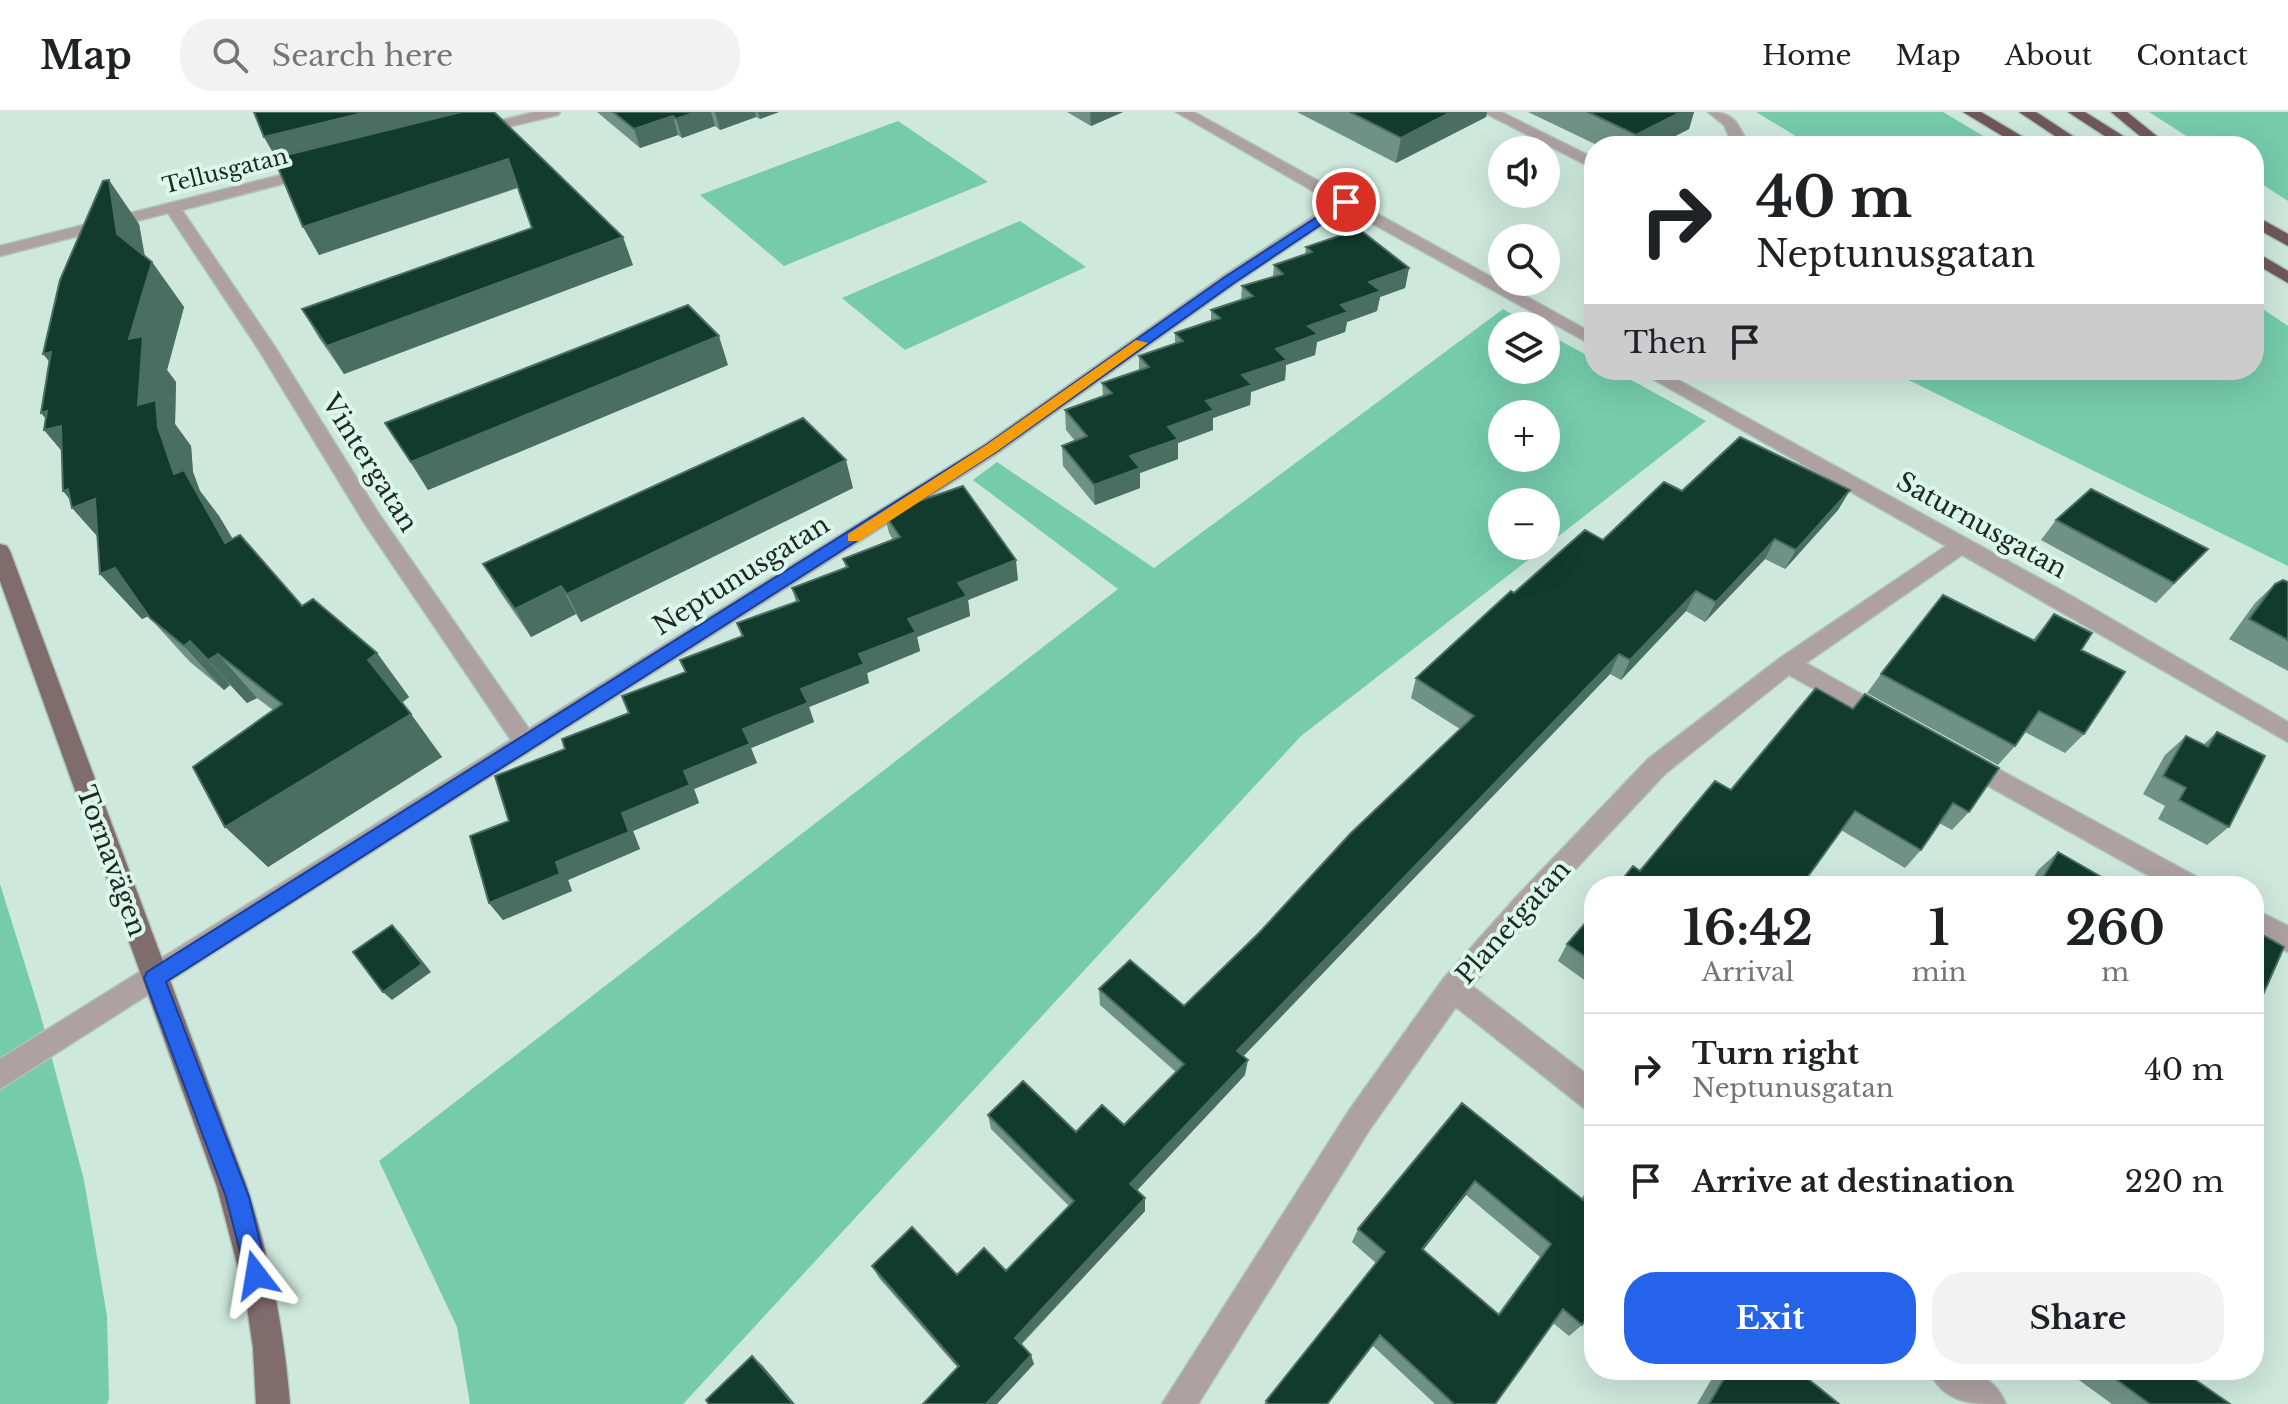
<!DOCTYPE html>
<html lang="en">
<head>
<meta charset="utf-8">
<style>
	body { margin:0; font-family:"Libre Baskerville",serif; background:#f2f2f2; color:#202124; height:100vh; display:flex; flex-direction:column; font-size:30px; white-space:nowrap }
	* { box-sizing:border-box; margin:0 }
	p { font-size:26px; color:#757577 }
	.icon { flex:none; width:44px; height:44px; fill:none; stroke:currentColor; stroke-width:2; stroke-linecap:round; stroke-linejoin:round }
	.map { position:relative; flex:1; overflow:hidden }
	.drawer { position:absolute; left:1584px; top:764px; width:680px; height:504px; display:flex; flex-direction:column; background:#fff; border-radius:32px; box-shadow:0 8px 32px #0002 }
	.drawer>* { flex:none }
	.banner { position:absolute; left:1584px; top:24px; width:680px; height:244px; border-radius:32px; box-shadow:0 8px 32px #0002; background:#fff; color:#202124; overflow:hidden }
	.fabs { position:absolute; left:1488px; top:24px; display:grid; gap:16px }
	.fabs a { display:grid; place-items:center; width:72px; height:72px; border-radius:50%; background:#fff; box-shadow:0 8px 32px #0002; font-size:40px }
	.pin { position:absolute; display:grid; place-items:center; width:68px; height:68px; color:#fff; margin:-34px; border:4px solid #fff; border-radius:50%; box-shadow:0 2px 8px #0007 }
	.me { position:absolute; width:88px; margin:-44px; rotate:346deg; stroke-linejoin:round; filter:drop-shadow(0 0 6px #0008) }
	.turn { display:flex; align-items:center; gap:28px; height:168px; padding:0 40px; font-size:36px }
	.turn .icon { width:104px; height:104px; stroke-width:2.5 }
	.turn b { display:block; font-size:56px; line-height:68px }
	.then { display:flex; align-items:center; height:76px; padding:0 40px; background:#0003; gap:16px; font-size:30px }
	.eta { display:flex; justify-content:space-evenly; align-items:center; height:136px; text-align:center }
	.eta b { font-size:48px; font-weight:800; line-height:56px }
	.cta { display:flex; gap:16px; margin-top:auto; padding:16px 40px }
	.cta a { flex:1; height:92px; border-radius:32px; background:#2563eb; color:#fff; font-size:32px; font-weight:800; line-height:92px; text-align:center }
	.cta a+a { background:#f2f2f2; color:#202124 }
	ul { padding:0; list-style:none }
	li { display:flex; align-items:center; gap:24px; height:112px; padding:0 40px; border-top:2px solid #e0e0e0 }
	li div { flex:1 }
	li b { display:block; font-size:30px }
	li em { font-style:normal }
	header { display:flex; align-items:center; gap:48px; box-sizing:border-box; height:112px; padding:0 40px; background:#fff; border-bottom:2px solid #e0e0e0 }
	header strong { font-size:38px }
	nav { display:flex; gap:44px; margin-inline-start:auto; font-size:28px }
	.search { width:560px; height:72px; background:#f2f2f2; display:flex; align-items:center; gap:20px; box-sizing:border-box; padding:0 28px; border-radius:32px; color:#757577; font-size:30px }
	.map>svg:first-child { display:block }
	.green { fill:#75cbac; fill-rule:evenodd }
	.lines { fill:none; stroke-linecap:round; stroke-linejoin:round }
	.minor-casing { stroke:#aec5bc; stroke-width:3 }
	.major-casing { stroke:#aec5bc; stroke-width:3 }
	.highway-casing { stroke:#aec5bc; stroke-width:3 }
	.minor { fill:#ada1a1; fill-rule:evenodd }
	.major { fill:#806b6d; fill-rule:evenodd }
	.highway { fill:#6f585a; fill-rule:evenodd }
	.wall { fill:#709185; fill-rule:evenodd }
	.shaded-wall { fill:#4a6e62 }
	.building { fill:#123a2d; stroke:#4a6e62; stroke-width:2; fill-rule:evenodd }
	.route { fill:#2563eb; stroke:#184099; stroke-width:2 }
	.slow { fill:#f59e0b }
	.labels { text-anchor:middle; dominant-baseline:central; stroke-width:8; stroke-linejoin:round; paint-order:stroke }
	.far-street-label { font-size:22px; fill:#1f2824; stroke:#dbf6ea }
	.street-label { font-size:26px; fill:#1f2824; stroke:#dbf6ea }
</style>
</head>
<body>
<header>
<strong>Map</strong>
<div class="search"><svg class="icon" aria-label="search" viewBox="0 0 24 24"><circle cx="10" cy="10" r="6"/><path d="M15 15l6 6"/></svg>Search here</div>
<nav><a>Home</a><a>Map</a><a>About</a><a>Contact</a></nav>
</header>
<div class="map">
<svg width="2288" height="1292" viewBox="0 0 2288 1292">
	<rect width="100%" height="100%" fill="#cee8dd"/>
	<!-- green -->
	<path class="green" d="M1756 0H1943L2000 34H1812Z
		M2149 0H2288V89L2254 67V34H2202Z
		M898 9 988 70 784 154 700 83Z
		M1020 109 1086 155 905 238 842 186Z
		M2254 191 2288 214V454L1888 258H2254Z
		M1503 197 1533 214H1502V258H1546V221L1594 247V258H1613L1706 309 1546 434V390H1502V434H1546L1301 624 683 1292H470L457 1215 379 1049 1118 477 973 368 997 350 1154 456ZM1502 302H1546V346H1502Z
		M0 772 40 901 84 1068 107 1204 109 1286 107 1292H0Z"/>
	<g class="lines">
		<!-- minor casing -->
		<g class="minor-casing">
			<path id="minor" d="M535 0H560L558 3 475 23 468 19 470 16Z
				M1176 0H1194L1594 222V234L1346 97 1235 172 998 341 0 977V947L511 628 365 412 257 235 168 101 0 144V134L316 54 321 56V62L182 98 275 235 379 402 529 617 984 333 1223 164 1334 91Z
				M1483 0H1501L1594 46V57Z
				M1708 0C1736 0 1737 11 1749 34H1733L1724 13Z
				M1637 258H1660L2077 487 2288 610V630L1962 443 1806 551 1895 601 1899 607 1895 613 1887 616 1879 613 1789 563 1666 661 1536 799 1472 874 1594 968V1000L1584 996 1456 895 1370 1017 1198 1292H1162L1350 997 1443 867 1518 783 1648 647 1780 546 1946 434Z
				M1965 639 2199 766 2203 774H2167L1956 656 1953 649 1956 642Z
				M2254 797 2288 814V840L2254 822Z
				M1929 1258C1961 1258 1991 1256 2006 1292 1973 1292 1943 1292 1929 1258Z"/>
		</g>
		<!-- major casing -->
		<g class="major-casing">
			<path id="major" d="M0 432 7 434 10 439 247 1075C270 1147 284 1217 290 1292H256L253 1236 245 1182 217 1075 0 469Z"/>
		</g>
		<!-- highway casing -->
		<g class="highway-casing">
			<path id="highway" d="M1963 0H1981L2038 34H2019Z
				M2019 0H2036L2088 34H2070Z
				M2068 0H2085L2139 34H2120Z
				M2111 0H2127L2169 34H2152Z
				M2254 103 2288 122V134L2254 115Z
				M2254 139 2288 159V171L2254 151Z"/>
		</g>
		<!-- minor -->
		<use href="#minor" class="minor"/>
		<!-- major -->
		<use href="#major" class="major"/>
		<!-- highway -->
		<use href="#highway" class="highway"/>
	</g>
	<!-- wall -->
	<path class="wall" d="M494 0 633 153 344 262 319 226 302 197 532 116 518 76 319 143 276 45 264 25Z
		M597 0H779L760 7 756 5 720 18 715 14 682 26 678 23 640 36Z
		M1067 0H1123L1091 14Z
		M1297 0H1487L1486 5 1396 51Z
		M1528 0H1694L1689 17 1656 34H1599Z
		M139 112 145 144 152 150 184 195 167 258 176 270 175 312 191 334 193 360 200 379 219 404 233 427 302 494 377 541 409 585 402 591 442 645 268 755 273 598 257 586 247 591 230 573 224 578 190 550 148 504 142 507 100 462 97 425 62 339 44 318 46 307 41 301 49 250Z
		M1306 135 1409 156 1405 176 1380 185 1377 199 1347 210 1345 220 1317 230 1315 243 1286 253 1285 268 1251 280 1250 293 1213 306V318L1178 331V347L1140 361V376L1095 393 1063 354 1062 334 1075 329 1066 318 1065 298 1103 284 1102 271 1139 258V244L1175 232V221L1211 209V198L1241 188 1242 174 1273 165 1274 153 1305 143Z
		M728 253 428 378 385 311Z
		M853 376 581 510 576 502 531 525 500 480 483 452Z
		M1850 378 1838 398 1785 457 1765 447 1705 510 1686 499 1621 568 1610 562 1243 944 1245 963 1137 1078 1145 1086V1099L1021 1233 1034 1252 958 1256 879 1166 872 1154 957 1163 1006 1159 1069 1094 991 1017 988 1003 1076 1020 1124 1013 1176 960 1100 893 1099 877 1184 894 1259 821 1460 617 1411 586 1416 566 1514 481 1603 428 1682 379Z
		M884 401 1018 468 968 488 970 504 917 525 920 539 867 561 869 571 809 595 814 610 751 636 757 651 694 677 699 691 633 719 640 737 568 768 572 779 503 808 489 791 509 709 565 637 629 601 686 560 742 524 737 511 796 490 792 476 846 456 843 447 893 428 889 421Z
		M2056 408 2208 437 2156 491 2041 428Z
		M2288 470V559L2229 527 2255 491 2275 472Z
		M2054 502 2081 538 2084 622 2065 641 2025 620 2015 634 1998 653 1867 581 1881 562 2033 528Z
		M1816 576 1969 700 1952 718 1939 711 1921 738 1905 756 1841 718 1640 759 1731 678Z
		M2217 620 2229 715 2207 733 2158 707 2165 694 2143 682 2165 643 2186 624 2203 633Z
		M2058 740 2117 774H2029L2038 758Z
		M1594 801V875L1558 849 1567 832Z
		M1462 991 1581 1087 1594 1069V1195L1582 1213 1569 1224 1553 1211 1495 1292H1435L1373 1234 1328 1292H1264L1376 1151 1352 1130 1358 1117ZM1466 1083 1540 1145 1498 1202 1423 1138Z
		M1708 1258H1797L1839 1292H1697L1714 1263Z
		M2065 1258H2181L2230 1292H2112Z"/>
	<!-- shaded-wall -->
	<path class="shaded-wall" d="M367 0H483L284 60 264 25Z
		M696 0H711L715 14 682 26 676 7Z
		M715 0H755L756 5 720 18Z
		M758 0H779L760 7Z
		M1090 0H1123L1091 14Z
		M1451 0H1487L1486 5 1396 51 1401 26Z
		M1681 0H1694L1689 17 1656 34H1633L1636 23Z
		M673 4 678 23 640 36 634 17Z
		M508 47 519 75 319 143 303 115Z
		M109 68 139 112 148 165 152 150 184 195 167 258 176 270 175 312 191 334 193 360 200 379 219 404 261 476 225 431 174 362 138 293Z
		M623 125 633 153 344 262 327 234Z
		M1409 156 1405 176 1380 185 1377 199 1347 210 1345 220 1317 230 1315 243 1286 253 1285 268 1251 280 1250 293 1213 306V318L1178 331V347L1140 361V376L1095 393 1094 373 1168 315 1242 263 1276 237 1369 170Z
		M719 224 728 253 428 378 411 350Z
		M51 240 80 287 43 242Z
		M47 299 61 314 83 364 44 318 54 316 41 301Z
		M846 348 853 376 581 510 567 482Z
		M68 377 95 387 113 442 72 396 76 395 63 379Z
		M1850 378 1838 398 1785 457 1796 438Z
		M1775 427 1765 447 1705 510 1716 490Z
		M1016 448 1018 468 968 488 970 504 917 525 920 539 867 561 869 571 809 595 814 610 751 636 757 651 694 677 699 691 633 719 640 737 568 768 572 779 503 808 489 791 556 750 622 701 801 577 859 542 958 471Z
		M115 456 156 501 142 507 100 462Z
		M561 474 576 502 531 525 515 497Z
		M1696 479 1686 499 1621 568 1630 548Z
		M190 529 230 573 224 578 184 534Z
		M377 541 409 585 401 591 368 548Z
		M218 542 257 586 247 591 208 548Z
		M1619 542 1610 562 1234 954 1237 939Z
		M411 602 442 645 268 755 225 715Z
		M392 813 401 822 431 860 392 888 383 880Z
		M1248 948 1245 963 1131 1085 1130 1072Z
		M1475 1069 1466 1083 1414 1150 1422 1137Z
		M1145 1086V1099L1018 1235 1015 1226Z
		M1031 1243 1034 1252 997 1292H986Z
		M752 1244 762 1253 795 1292H793Z"/>
	<!-- building -->
	<path class="building" d="M254 0H367L264 25Z
		M461 0H494L623 125 327 234 302 197 532 116 508 47 303 115 274 46Z
		M613 0H696L676 7 673 4 634 17Z
		M1350 0H1451L1401 26Z
		M1588 0H1681L1636 23Z
		M109 68 117 122 152 150 129 227 143 224 138 293 156 288 158 315 174 362 184 358 225 431 240 423 302 494 313 487 377 541 368 548 411 602 225 715 193 655 282 592 218 542 208 548 190 529 184 534 150 506 115 456 100 462 95 387 72 396 68 377 63 379 61 314 44 318 47 299 41 301 51 240 43 242 60 168 103 69Z
		M1359 117 1409 156 1369 170 1381 179 1341 193 1348 200 1308 214 1318 222 1276 237 1287 248 1242 263 1252 273 1206 289 1214 298 1168 315 1178 327 1130 344 1140 356 1094 373 1062 334 1087 324 1065 298 1112 281 1102 271 1149 255 1139 244 1183 229 1175 221 1220 206 1211 198 1253 184 1242 174 1283 162 1274 153 1312 140 1306 135Z
		M688 193 719 224 411 350 385 311Z
		M803 306 846 348 567 482 561 474 515 497 483 452Z
		M1740 325 1850 378 1796 438 1775 427 1716 490 1696 479 1630 548 1619 542 1237 939 1248 948 1130 1072 1145 1086 1015 1226 1031 1243 986 1292H923L959 1254 872 1154 912 1115 957 1163 984 1136 1006 1159 1074 1089 988 1003 1023 969 1076 1020 1102 993 1124 1013 1184 952 1099 877 1130 848 1184 894 1259 821 1351 721 1474 604 1416 566 1511 479 1514 481 1585 418 1603 428 1664 370 1682 379Z
		M963 374 1016 448 958 471 967 484 908 507 916 520 859 542 864 552 801 577 808 591 743 617 750 632 684 659 690 673 622 701 629 720 556 750 560 762 489 791 470 724 509 709 495 664 565 637 562 627 629 601 622 584 686 560 680 548 743 524 737 511 799 489 792 476 848 455 843 447 900 425 884 401Z
		M2091 377 2208 437 2174 471 2056 408Z
		M2283 468 2288 470V528L2249 507 2275 472Z
		M1943 483 2035 529 2054 502 2092 521 2081 538 2125 560 2084 622 2039 599 2015 634 1881 562Z
		M1816 576 1853 597 1865 582 1999 656 1969 700 1953 691 1921 738 1855 699 1801 774H1617L1633 754 1640 759 1715 669 1731 678Z
		M2217 620 2265 644 2229 715 2179 688 2186 676 2163 664 2186 624 2208 635Z
		M2058 740 2117 774H2038Z
		M1594 801V851L1567 832Z
		M392 813 422 852 383 880 353 840Z
		M2254 818 2284 835 2254 903Z
		M1462 991 1583 1088 1594 1072V1195L1582 1213 1563 1197 1495 1292H1454L1380 1223 1327 1292H1269L1266 1289 1385 1140 1358 1117ZM1475 1069 1551 1132 1499 1203 1422 1137Z
		M752 1244 793 1292H709L706 1288Z
		M1729 1258H1797L1839 1292H1709Z
		M2103 1258H2181L2230 1292H2150Z"/>
	<!-- route -->
	<path class="route" d="M1346 86 1350 87V93L1234 171 996 340 166 870 249 1085 268 1163 265 1171 256 1175 248 1171 226 1085 144 866 147 860 986 333 1225 165Z"/>
	<!-- slow -->
	<path class="slow" d="M1136 228 1148 231 996 340 859 429H848V422L986 333Z"/>
	<g class="labels">
		<!-- far-street labels -->
		<g class="far-street-label">
			<text transform="translate(225 59) rotate(-14)">Tellusgatan</text>
		</g>
		<!-- street labels -->
		<g class="street-label">
			<text transform="translate(370 351) rotate(58)">Vintergatan</text>
			<text transform="translate(1982 413) rotate(29)">Saturnusgatan</text>
			<text transform="translate(741 463) rotate(-32)">Neptunusgatan</text>
			<text transform="translate(112 749) rotate(70)">Tornavägen</text>
			<text transform="translate(1513 810) rotate(-48)">Planetgatan</text>
		</g>
	</g>
</svg>
<div class="fabs">
<a><svg class="icon" aria-label="sound" viewBox="0 0 24 24"><path d="M4 9h4l5-4v14l-5-4H4zM17 9q2 3 0 6"/></svg></a>
<a><svg class="icon" aria-label="search" viewBox="0 0 24 24"><circle cx="10" cy="10" r="6"/><path d="M15 15l6 6"/></svg></a>
<a><svg class="icon" aria-label="layers" viewBox="0 0 24 24"><path d="M12 4l9 5-9 5-9-5zM3 14l9 5 9-5"/></svg></a>
<a>+</a>
<a>−</a>
</div>
<div class="pin" style="left:1346px;top:90px;background:#d93025"><svg class="icon" aria-label="arrive" viewBox="0 0 24 24"><path d="M6 21V4h12l-3 4 3 4H6"/></svg></div>
<svg class="me" style="left:256px;top:1163px" viewBox="-20 -20 40 40"><path d="M0-17L14 15 0 8-14 15z" fill="#2563eb" stroke="#fff" stroke-width="4"/></svg>
<div class="banner">
<div class="turn"><svg class="icon" aria-label="right" viewBox="0 0 24 24"><path d="M7 20v-9h11M14 6l5 5-5 5"/></svg><div><b>40 m</b>Neptunusgatan</div></div>
<div class="then">Then<svg class="icon" aria-label="arrive" viewBox="0 0 24 24"><path d="M6 21V4h12l-3 4 3 4H6"/></svg></div>
</div>
<section class="drawer">
<div class="eta">
<div><b>16:42</b><p>Arrival</p></div>
<div><b>1</b><p>min</p></div>
<div><b>260</b><p>m</p></div>
</div>
<ul>
<li><svg class="icon" aria-label="right" viewBox="0 0 24 24"><path d="M7 20v-9h11M14 6l5 5-5 5"/></svg><div><b>Turn right</b><p>Neptunusgatan</p></div><em>40 m</em></li>
<li><svg class="icon" aria-label="arrive" viewBox="0 0 24 24"><path d="M6 21V4h12l-3 4 3 4H6"/></svg><div><b>Arrive at destination</b></div><em>220 m</em></li>
</ul>
<div class="cta"><a>Exit</a><a>Share</a></div>
</section>
</div>
</body>
</html>
